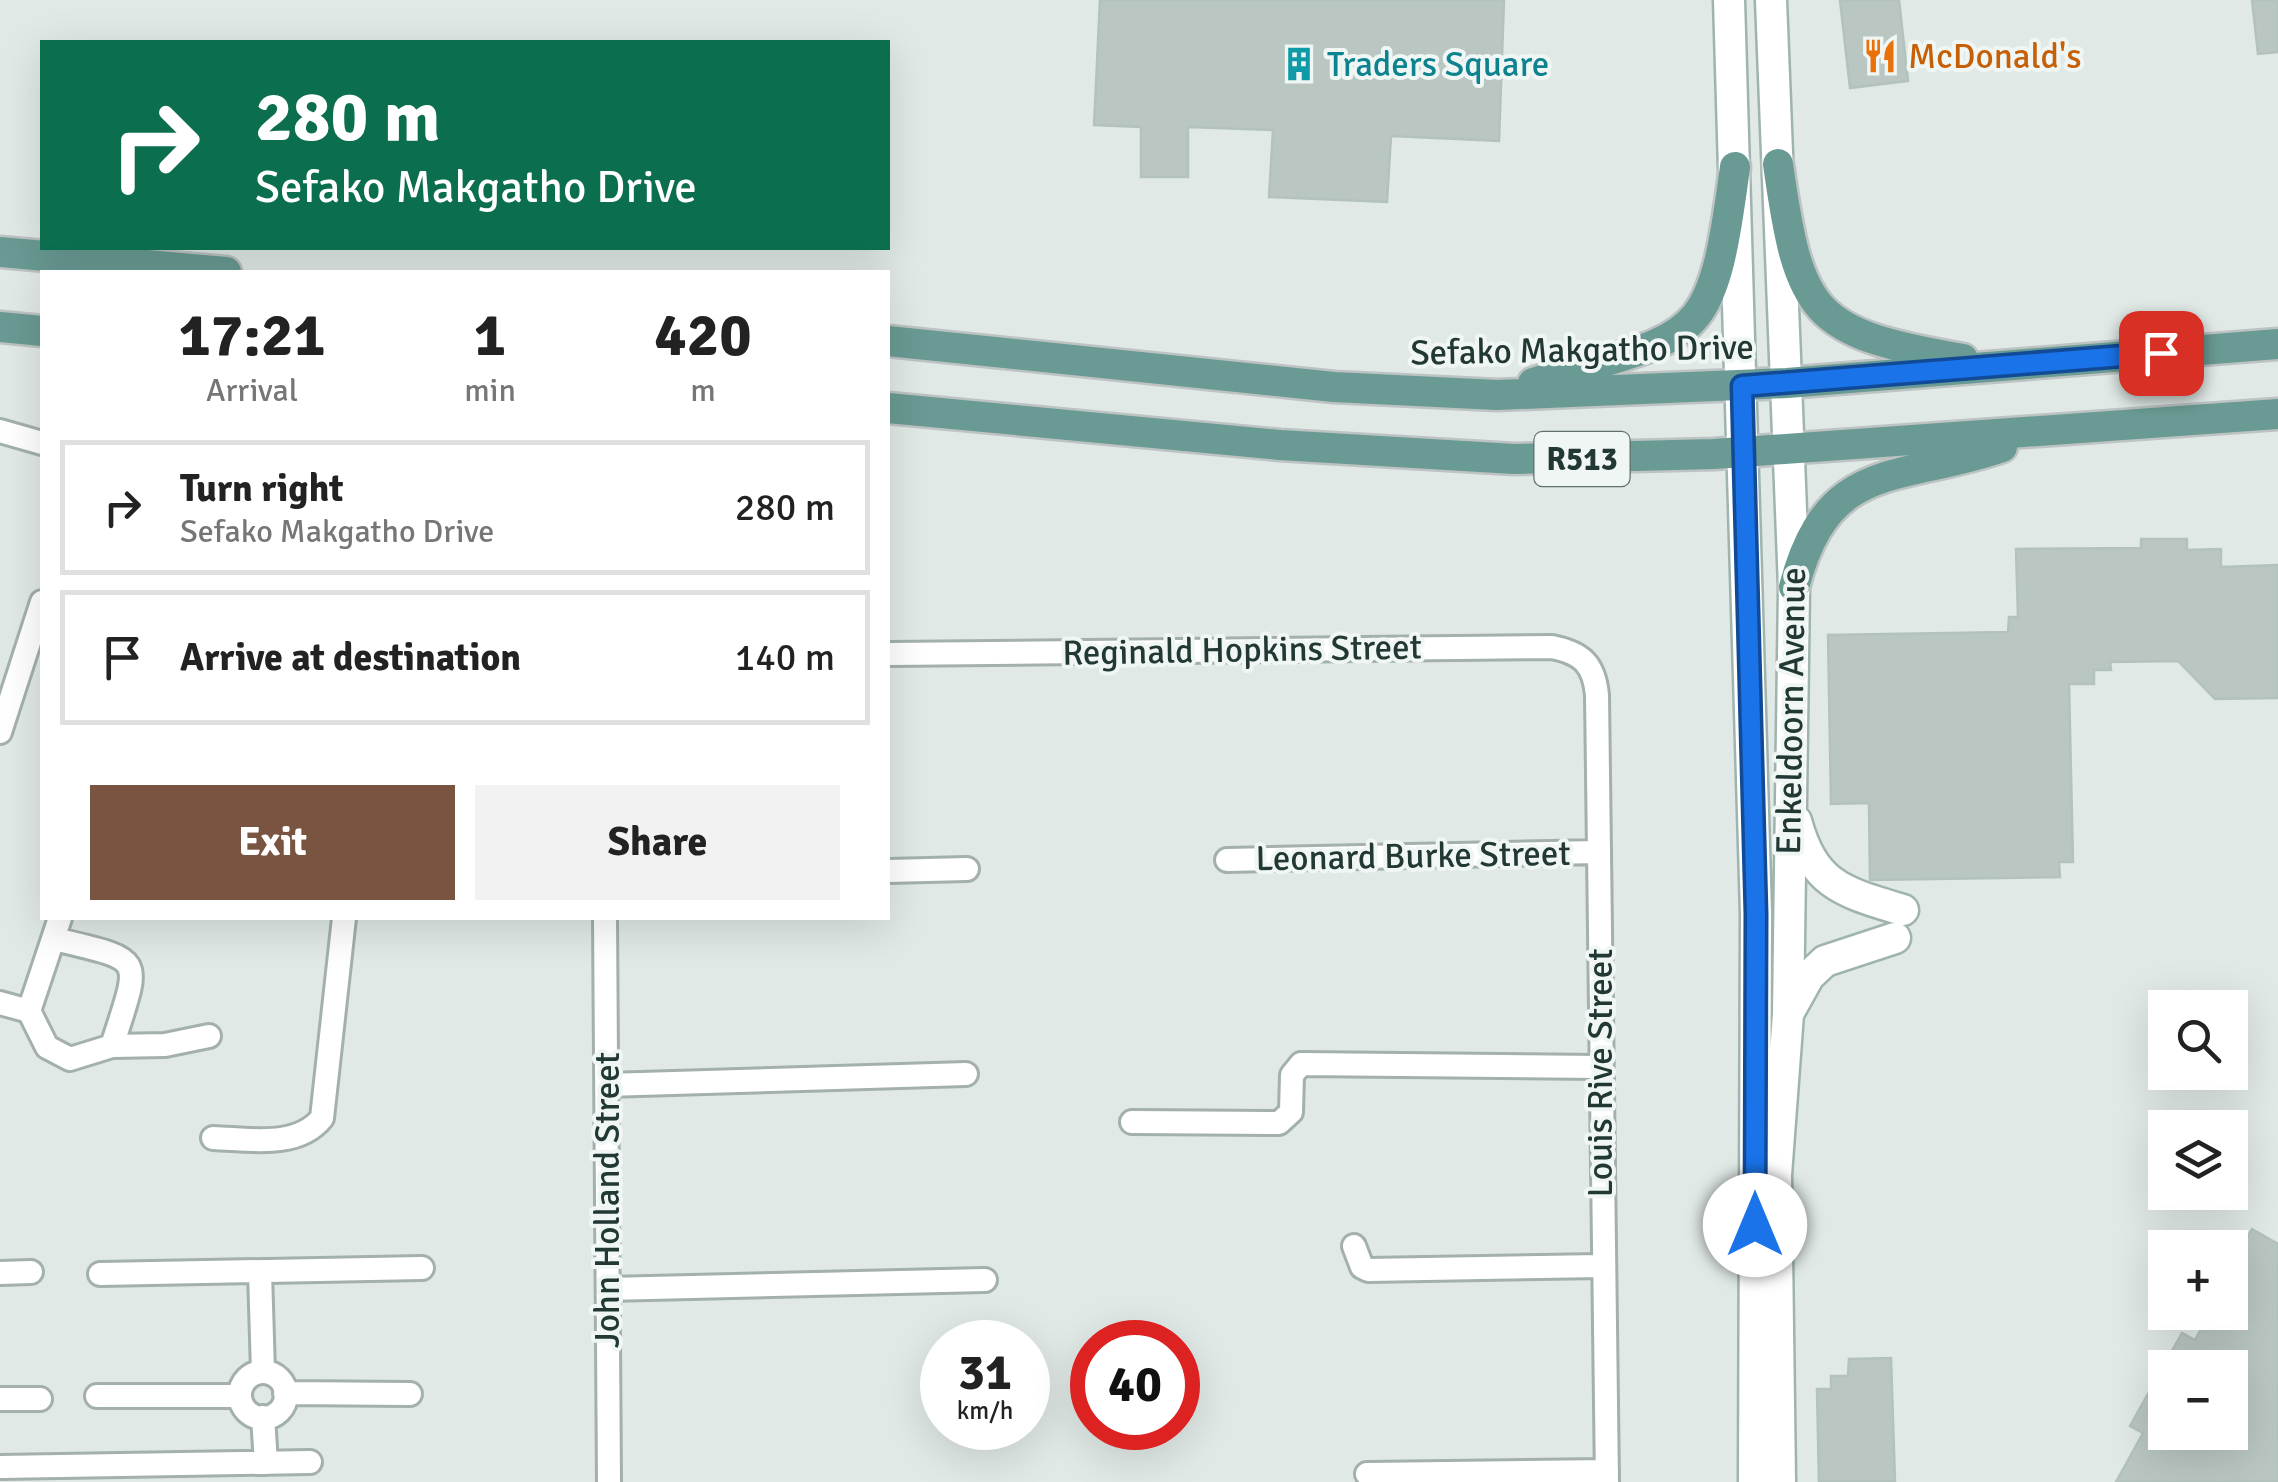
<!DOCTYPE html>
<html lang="en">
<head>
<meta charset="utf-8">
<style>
	body { margin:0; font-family:Signika,sans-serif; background:#f2f2f2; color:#222; height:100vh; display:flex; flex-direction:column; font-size:38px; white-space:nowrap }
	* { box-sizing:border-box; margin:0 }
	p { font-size:32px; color:#767676 }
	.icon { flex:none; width:55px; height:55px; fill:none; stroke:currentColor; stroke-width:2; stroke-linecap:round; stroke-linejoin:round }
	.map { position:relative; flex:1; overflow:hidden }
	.details { position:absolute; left:40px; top:270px; width:850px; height:650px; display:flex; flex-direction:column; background:#fff; border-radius:0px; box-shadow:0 10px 40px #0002 }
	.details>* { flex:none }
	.hud { position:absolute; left:40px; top:40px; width:850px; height:210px; border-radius:0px; box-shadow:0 10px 40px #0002; background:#0b6e4f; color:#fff; overflow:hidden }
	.fabs { position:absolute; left:2148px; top:990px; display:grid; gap:20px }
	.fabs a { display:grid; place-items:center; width:100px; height:100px; border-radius:0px; background:#fff; box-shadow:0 10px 40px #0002; font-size:50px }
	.speed { position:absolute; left:920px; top:1320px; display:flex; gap:20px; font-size:50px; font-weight:700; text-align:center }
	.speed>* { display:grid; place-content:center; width:130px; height:130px; border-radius:50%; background:#fff; box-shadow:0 10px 40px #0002; line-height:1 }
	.speed small { font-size:25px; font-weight:400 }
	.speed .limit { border:15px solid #d22; background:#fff; color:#111 }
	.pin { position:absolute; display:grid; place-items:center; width:85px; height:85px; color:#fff; margin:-42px; border-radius:20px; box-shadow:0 5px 15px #0006 }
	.me { position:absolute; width:110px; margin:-55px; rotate:0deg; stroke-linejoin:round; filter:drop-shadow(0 0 8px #0008) }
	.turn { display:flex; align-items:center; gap:35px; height:210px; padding:0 50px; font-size:45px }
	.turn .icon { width:130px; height:130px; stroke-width:2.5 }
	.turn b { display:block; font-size:70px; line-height:85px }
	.eta { display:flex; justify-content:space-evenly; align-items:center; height:170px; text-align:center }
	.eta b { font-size:60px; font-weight:700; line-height:70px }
	.button { display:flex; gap:20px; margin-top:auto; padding:20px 50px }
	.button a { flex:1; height:115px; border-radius:0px; background:#795440; color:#fff; font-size:40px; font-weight:700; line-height:115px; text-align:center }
	.button a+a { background:#f2f2f2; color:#222 }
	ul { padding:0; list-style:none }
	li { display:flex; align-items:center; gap:30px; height:135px; margin:0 20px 15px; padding:0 30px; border:5px solid #e0e0e0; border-radius:0px }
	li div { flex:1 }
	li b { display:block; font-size:38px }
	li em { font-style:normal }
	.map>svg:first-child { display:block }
	.building { fill:#b9c6c2; stroke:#b3c2bd; stroke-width:2.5; fill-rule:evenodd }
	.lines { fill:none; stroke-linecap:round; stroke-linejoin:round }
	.street-casing { stroke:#a3b0ad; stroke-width:28 }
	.secondary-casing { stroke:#a0b4af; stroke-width:35 }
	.primary-casing { stroke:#bdc3c2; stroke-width:35 }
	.street { stroke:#fff; stroke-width:22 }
	.secondary { stroke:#fff; stroke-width:30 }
	.primary { stroke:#699a93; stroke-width:30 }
	.route-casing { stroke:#114b97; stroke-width:25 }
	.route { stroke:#1a73e8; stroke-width:18 }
	.labels { text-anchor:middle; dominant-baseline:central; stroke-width:8; stroke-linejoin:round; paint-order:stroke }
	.shield { fill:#f0f6f4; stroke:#60716e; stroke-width:2.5 }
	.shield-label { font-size:32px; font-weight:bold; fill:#223834 }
	.food-label { font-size:35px; fill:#c56008; stroke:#f0f6f4; text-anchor:start }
	.culture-label { font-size:35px; fill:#0d838f; stroke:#f0f6f4; text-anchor:start }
	.street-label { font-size:35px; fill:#223834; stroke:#f0f6f4 }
</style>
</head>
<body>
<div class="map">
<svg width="2278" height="1482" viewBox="0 0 2278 1482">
	<rect width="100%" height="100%" fill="#e0e9e6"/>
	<!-- building -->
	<path class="building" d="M1100 0H1504L1499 141 1391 136 1387 202 1269 197 1273 130 1188 127V177H1141V127L1094 125Z
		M1840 0H1899L1908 81 1850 88Z
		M2252 0H2278V52L2258 54Z
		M2141 539H2187V550L2221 549V567L2278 565V698L2215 699 2178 661 2110 662 2111 670H2094V684H2069L2073 862H2059L2060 877 1870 880 1869 803 1831 804 1828 635 2008 632 2009 617H2018L2016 549 2141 548Z
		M2252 1229 2278 1244V1482H2116L2143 1433 2130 1426 2182 1333 2195 1340 2210 1312H2230V1269ZM2165 1368H2230V1432H2165Z
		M1891 1358 1895 1482H1819L1817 1389H1831V1376H1848L1849 1359Z"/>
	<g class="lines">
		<!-- street casing -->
		<g class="street-casing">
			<path id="street" d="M0 431 42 443
				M888 654 1552 647C1582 653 1594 664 1597 695L1607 1482
				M0 732 42 602
				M1227 860 1598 852
				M888 871 967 869
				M605 918 609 1482
				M54 939C147 961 141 955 112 1046
				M0 1003 29 1011 47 1047 70 1059 112 1046 165 1045 209 1036
				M29 1011 60 918
				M607 1085 966 1074
				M1132 1122 1279 1123 1291 1112 1292 1075 1301 1064 1600 1067
				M213 1138C248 1139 297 1149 322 1118L344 918
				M1354 1246 1362 1267 1368 1270 1601 1266
				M260 1272 263 1372
				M0 1273 31 1272
				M100 1274 422 1268
				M608 1289 985 1280
				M240 1395a23 23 0 1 1 46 0a23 23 0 1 1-46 0Z
				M285 1393 410 1394
				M97 1396H240
				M0 1399H40
				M263 1417 266 1463
				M0 1467 310 1462
				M1367 1474 1607 1471"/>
		</g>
		<!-- secondary casing -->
		<g class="secondary-casing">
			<path id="secondary" d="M1729 0 1756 914 1754 1482
				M1771 0 1794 587 1788 1014 1776 1175 1780 1482
				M1796 821C1814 886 1843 892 1903 910
				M1789 1012 1809 976 1825 961 1895 938"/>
		</g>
		<!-- primary casing -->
		<g class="primary-casing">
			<path id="primary" d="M1778 164C1799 314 1811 333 1963 359
				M0 252 226 272
				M0 327 42 331
				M888 341 1334 387 1497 395 1787 383 2278 344
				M1533 383C1699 331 1711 352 1735 167
				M888 408 1280 445 1514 459 1714 454 2278 414
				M1794 587C1828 457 1899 483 2002 447"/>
		</g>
		<!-- street -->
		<use href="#street" class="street"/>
		<!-- secondary -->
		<use href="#secondary" class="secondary"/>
		<!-- primary -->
		<use href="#primary" class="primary"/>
	</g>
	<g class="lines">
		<!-- route casing -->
		<g class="route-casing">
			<path id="route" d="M1755 1225 1756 914 1742 386 2161 353"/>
		</g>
		<!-- route -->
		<use href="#route" class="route"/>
	</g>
	<!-- icons -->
	<defs>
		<g id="restaurant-bare" transform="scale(2.7)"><path d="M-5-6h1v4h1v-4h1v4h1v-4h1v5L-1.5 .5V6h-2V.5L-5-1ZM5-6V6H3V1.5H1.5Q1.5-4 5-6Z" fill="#e8710a" stroke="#f0f6f4" stroke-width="2.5" paint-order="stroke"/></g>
		<g id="building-bare" transform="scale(2.7)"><path d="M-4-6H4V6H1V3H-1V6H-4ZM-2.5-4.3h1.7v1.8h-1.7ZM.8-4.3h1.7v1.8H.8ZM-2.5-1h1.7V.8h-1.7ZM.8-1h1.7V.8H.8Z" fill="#0f9aa8" stroke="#f0f6f4" stroke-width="2.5" paint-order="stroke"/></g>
	</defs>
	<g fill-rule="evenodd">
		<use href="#restaurant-bare" x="1880" y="56"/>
		<use href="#building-bare" x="1299" y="64"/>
	</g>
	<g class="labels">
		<!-- shield labels -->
		<rect class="shield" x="1534.5" y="432" width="95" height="54" rx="8"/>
		<g class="shield-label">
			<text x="1582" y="459">R513</text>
		</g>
		<!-- food labels -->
		<g class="food-label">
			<text x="1908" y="56">McDonald's</text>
		</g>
		<!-- culture labels -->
		<g class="culture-label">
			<text x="1327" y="64">Traders Square</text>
		</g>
		<!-- street labels -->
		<g class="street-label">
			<text transform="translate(1582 350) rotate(-1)">Sefako Makgatho Drive</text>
			<text transform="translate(1242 650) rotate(-1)">Reginald Hopkins Street</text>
			<text transform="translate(1791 711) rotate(-89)">Enkeldoorn Avenue</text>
			<text transform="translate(1413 856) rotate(-1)">Leonard Burke Street</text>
			<text transform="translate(1600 1073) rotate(-90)">Louis Rive Street</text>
			<text transform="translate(607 1200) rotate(-90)">John Holland Street</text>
		</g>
	</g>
</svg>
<div class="fabs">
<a><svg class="icon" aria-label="search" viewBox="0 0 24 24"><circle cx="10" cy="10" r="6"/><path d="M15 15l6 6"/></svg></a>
<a><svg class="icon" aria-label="layers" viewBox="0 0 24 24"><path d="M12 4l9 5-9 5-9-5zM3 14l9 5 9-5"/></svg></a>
<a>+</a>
<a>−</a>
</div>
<div class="speed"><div>31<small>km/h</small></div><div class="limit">40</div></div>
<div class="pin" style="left:2161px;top:353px;background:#d93025"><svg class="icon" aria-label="arrive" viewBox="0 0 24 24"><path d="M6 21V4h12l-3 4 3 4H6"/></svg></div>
<svg class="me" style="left:1755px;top:1225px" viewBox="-20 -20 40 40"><circle r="19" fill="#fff"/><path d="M0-13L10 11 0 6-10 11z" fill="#1a73e8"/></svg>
<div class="hud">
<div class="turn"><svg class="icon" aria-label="right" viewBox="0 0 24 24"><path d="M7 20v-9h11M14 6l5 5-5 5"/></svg><div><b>280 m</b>Sefako Makgatho Drive</div></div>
</div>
<section class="details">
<div class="eta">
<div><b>17:21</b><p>Arrival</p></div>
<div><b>1</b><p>min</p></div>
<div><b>420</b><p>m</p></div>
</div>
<ul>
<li><svg class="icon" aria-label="right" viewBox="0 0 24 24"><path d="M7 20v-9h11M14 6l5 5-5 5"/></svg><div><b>Turn right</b><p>Sefako Makgatho Drive</p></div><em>280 m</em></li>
<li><svg class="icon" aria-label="arrive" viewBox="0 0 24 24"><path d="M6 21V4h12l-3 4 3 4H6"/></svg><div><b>Arrive at destination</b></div><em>140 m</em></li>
</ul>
<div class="button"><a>Exit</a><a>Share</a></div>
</section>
</div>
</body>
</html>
